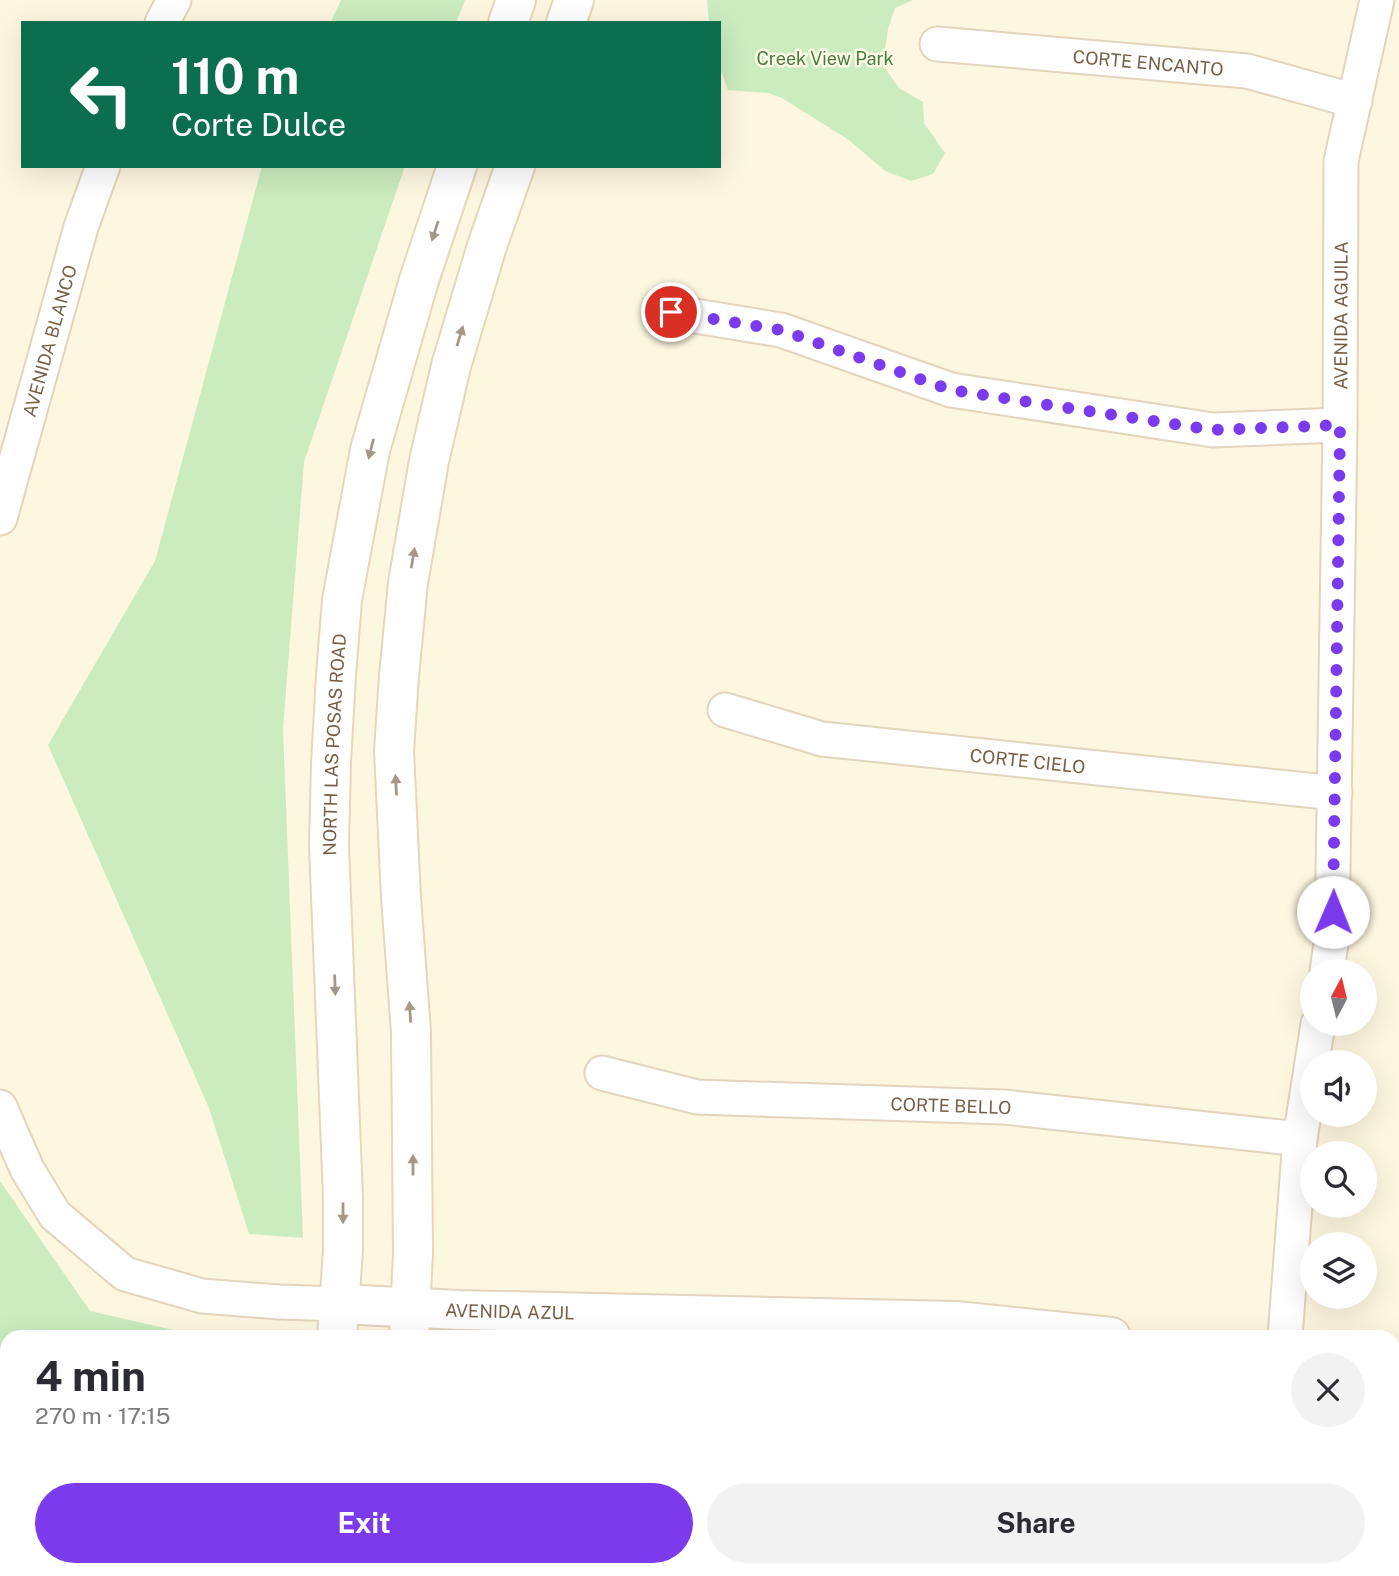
<!DOCTYPE html>
<html lang="en">
<head>
<meta charset="utf-8">
<style>
	body { margin:0; font-family:"Public Sans",sans-serif; background:#f2f2f3; color:#2b2b33; height:100vh; display:flex; flex-direction:column; font-size:26px; white-space:nowrap }
	* { box-sizing:border-box; margin:0 }
	p { font-size:23px; color:#7c7c81 }
	.icon { flex:none; width:38px; height:38px; fill:none; stroke:currentColor; stroke-width:2; stroke-linecap:round; stroke-linejoin:round }
	.map { position:relative; flex:1; overflow:hidden }
	.drawer { position:absolute; left:0px; top:1330px; width:1400px; height:247px; display:flex; flex-direction:column; background:#fff; border-radius:21px 21px 0 0; box-shadow:0 7px 28px #0002 }
	.drawer>* { flex:none }
	.banner { position:absolute; left:21px; top:21px; width:700px; height:147px; border-radius:0px; box-shadow:0 7px 28px #0002; background:#0b6e4f; color:#fff; overflow:hidden }
	.needle { width:46px; rotate:7deg }
	.fabs { position:absolute; left:1300px; top:959px; display:grid; gap:14px }
	.fabs a { display:grid; place-items:center; width:77px; height:77px; border-radius:50%; background:#fff; box-shadow:0 7px 28px #0002; font-size:35px }
	.pin { position:absolute; display:grid; place-items:center; width:60px; height:60px; color:#fff; margin:-30px; border:4px solid #fff; border-radius:50%; box-shadow:0 2px 7px #0007 }
	.me { position:absolute; width:77px; margin:-38px; rotate:1deg; stroke-linejoin:round; filter:drop-shadow(0 0 5px #0008) }
	.turn { display:flex; align-items:center; gap:24px; height:147px; padding:0 35px; font-size:32px }
	.turn .icon { width:91px; height:91px; stroke-width:2.5 }
	.turn b { display:block; font-size:49px; line-height:60px }
	.round { display:grid; place-items:center; flex:none; width:74px; height:74px; border-radius:37px; background:#f2f2f3 }
	.summary { display:flex; align-items:center; justify-content:space-between; height:119px; padding:0 35px }
	h1 { font-size:42px; font-weight:700; line-height:52px }
	.primary-button { display:flex; gap:14px; margin-top:auto; padding:14px 35px }
	.primary-button a { flex:1; height:80px; border-radius:42px; background:#7c3aed; color:#fff; font-size:28px; font-weight:700; line-height:80px; text-align:center }
	.primary-button a+a { background:#f2f2f3; color:#2b2b33 }
	.map>svg:first-child { display:block }
	.residential { fill:#f6eace }
	.education { fill:#f4ddfa }
	.green { fill:#caecbe }
	.lines { fill:none; stroke-linecap:round; stroke-linejoin:round }
	.minor-casing { stroke:#e3d4bc; stroke-width:37 }
	.tertiary-casing { stroke:#e3d4bc; stroke-width:42 }
	.secondary-casing { stroke:#e8d6b9; stroke-width:42 }
	.path { stroke:#dabc99; stroke-width:4.5; stroke-dasharray:2 5; stroke-linecap:butt }
	.minor { stroke:#fff; stroke-width:33 }
	.tertiary { stroke:#fff; stroke-width:38 }
	.secondary { stroke:#fff; stroke-width:38 }
	.oneway { fill:#a79786 }
	.route { stroke:#7c3aed; stroke-width:12; stroke-dasharray:0 21.6 }
	.labels { text-anchor:middle; dominant-baseline:central; stroke-width:5; stroke-linejoin:round; paint-order:stroke }
	.park-label { font-size:18px; fill:#467e3c; stroke:#fffae8 }
	.street-label { font-size:18px; fill:#775f45; stroke:#fffae8 }
</style>
</head>
<body>
<div class="map">
<svg width="1399" height="1576" viewBox="0 0 1399 1576">
	<rect width="100%" height="100%" fill="#fef7e0"/>
	<!-- residential -->
	<path class="residential" d="M0 1457 7 1466V1570H82L87 1576H0Z"/>
	<!-- education -->
	<path class="education" d="M1393 1373H1399V1576H993L989 1570H1393Z"/>
	<!-- green -->
	<path class="green" d="M341 0H465L456 23H330Z
		M707 0H913L895 8 888 29 883 65 899 88 923 102 924 123 945 153 933 174 911 181 885 171 849 140 782 98 768 93 728 90 719 65V23H709Z
		M262 166H405L304 462 283 729 303 1238 249 1234 209 1108 48 745 155 561Z
		M0 1181 90 1311 204 1337H7V1466L0 1457Z
		M82 1570H231L230 1576H87Z
		M460 1570H991L994 1576H460Z"/>
	<g class="lines">
		<!-- minor casing -->
		<g class="minor-casing">
			<g id="minor">
				<path d="M162 23 174 0"/>
				<path id="s1" d="M937 44 1247 71 1355 101"/>
				<path d="M671 312 781 330 951 390 1213 430 1340 425"/>
				<path id="s2" d="M0 518 81 227 103 166"/>
				<path id="s3" d="M725 710 822 739 1335 793"/>
				<path id="s4" d="M1327 971 1332 936 1340 425 1341 161 1377 0"/>
				<path id="s5" d="M602 1073 697 1097 1004 1107 1300 1139"/>
				<path d="M0 1107 27 1169 55 1215 125 1274 202 1296 279 1302 340 1304"/>
				<path d="M1285 1337 1300 1139 1318 1024"/>
				<path d="M1393 1369H1399"/>
				<path d="M0 1484 7 1495"/>
				<path d="M0 1525 7 1520"/>
			</g>
		</g>
		<!-- tertiary casing -->
		<g class="tertiary-casing">
			<g id="tertiary">
				<path id="s6" d="M340 1304 458 1310 956 1321 1111 1337"/>
				<path d="M1100 1570 1104 1576"/>
			</g>
		</g>
		<!-- secondary casing -->
		<g class="secondary-casing">
			<g id="secondary">
				<path d="M508 23 516 0"/>
				<path d="M566 23 574 0"/>
				<path id="s7" d="M337 1337 343 1250V1198L329 846 331 763 336 675 342 600 370 450 419 280 457 166"/>
				<path d="M409 1337 413 1253 411 1032 401 897 394 751 399 676 408 583 429 461 451 366 487 246 515 166"/>
				<path d="M321 1576V1570"/>
				<path d="M393 1576V1570"/>
			</g>
		</g>
		<!-- path -->
		<path class="path" d="M232 1570 247 1576"/>
		<!-- minor -->
		<use href="#minor" class="minor"/>
		<!-- tertiary -->
		<use href="#tertiary" class="tertiary"/>
		<!-- secondary -->
		<use href="#secondary" class="secondary"/>
	</g>
	<!-- one-way arrows -->
	<defs><path id="oneway-solid" d="M-6-.8H1V-3.2L6.5 0L1 3.2V.8H-6Z" transform="scale(1.75)"/></defs>
	<g class="oneway">
		<use href="#oneway-solid" transform="translate(435 231) rotate(108)"/>
		<use href="#oneway-solid" transform="translate(460 336) rotate(-73)"/>
		<use href="#oneway-solid" transform="translate(371 449) rotate(104)"/>
		<use href="#oneway-solid" transform="translate(413 558) rotate(-80)"/>
		<use href="#oneway-solid" transform="translate(396 785) rotate(-93)"/>
		<use href="#oneway-solid" transform="translate(335 985) rotate(88)"/>
		<use href="#oneway-solid" transform="translate(410 1012) rotate(-94)"/>
		<use href="#oneway-solid" transform="translate(413 1165) rotate(-90)"/>
		<use href="#oneway-solid" transform="translate(343 1213) rotate(90)"/>
	</g>
	<g class="lines">
		<!-- route -->
		<path class="route" d="M671 312 781 330 951 390 1213 430 1340 425 1333 912"/>
	</g>
	<g class="labels">
		<!-- park labels -->
		<g class="park-label">
			<text x="825" y="58">Creek View Park</text>
		</g>
		<!-- street labels -->
		<g class="street-label">
			<text stroke="none"><textPath href="#s1" startOffset="212">CORTE ENCANTO</textPath></text>
			<text stroke="none"><textPath href="#s4" startOffset="656">AVENIDA AGUILA</textPath></text>
			<text stroke="none"><textPath href="#s2" startOffset="184">AVENIDA BLANCO</textPath></text>
			<text stroke="none"><textPath href="#s7" startOffset="593">NORTH LAS POSAS ROAD</textPath></text>
			<text stroke="none"><textPath href="#s3" startOffset="308">CORTE CIELO</textPath></text>
			<text stroke="none"><textPath href="#s5" startOffset="352">CORTE BELLO</textPath></text>
			<text stroke="none"><textPath href="#s6" startOffset="170">AVENIDA AZUL</textPath></text>
		</g>
	</g>
</svg>
<div class="fabs">
<a><svg class="needle" viewBox="-14 -14 28 28"><path d="M0-13l5 13h-10z" fill="#e53935"/><path d="M0 13l5-13h-10z" fill="#7c7c81"/></svg></a>
<a><svg class="icon" aria-label="sound" viewBox="0 0 24 24"><path d="M4 9h4l5-4v14l-5-4H4zM17 9q2 3 0 6"/></svg></a>
<a><svg class="icon" aria-label="search" viewBox="0 0 24 24"><circle cx="10" cy="10" r="6"/><path d="M15 15l6 6"/></svg></a>
<a><svg class="icon" aria-label="layers" viewBox="0 0 24 24"><path d="M12 4l9 5-9 5-9-5zM3 14l9 5 9-5"/></svg></a>
</div>
<div class="pin" style="left:671px;top:312px;background:#d93025"><svg class="icon" aria-label="arrive" viewBox="0 0 24 24"><path d="M6 21V4h12l-3 4 3 4H6"/></svg></div>
<svg class="me" style="left:1333px;top:912px" viewBox="-20 -20 40 40"><circle r="19" fill="#fff"/><path d="M0-13L10 11 0 6-10 11z" fill="#7c3aed"/></svg>
<div class="banner">
<div class="turn"><svg class="icon" aria-label="left" viewBox="0 0 24 24"><path d="M17 20v-9H6M10 6l-5 5 5 5"/></svg><div><b>110 m</b>Corte Dulce</div></div>
</div>
<section class="drawer">
<div class="summary"><div><h1>4 min</h1><p>270 m · 17:15</p></div><a class="round"><svg class="icon" aria-label="close" viewBox="0 0 24 24"><path d="M6 6l12 12M18 6L6 18"/></svg></a></div>
<div class="primary-button"><a>Exit</a><a>Share</a></div>
</section>
</div>
</body>
</html>
